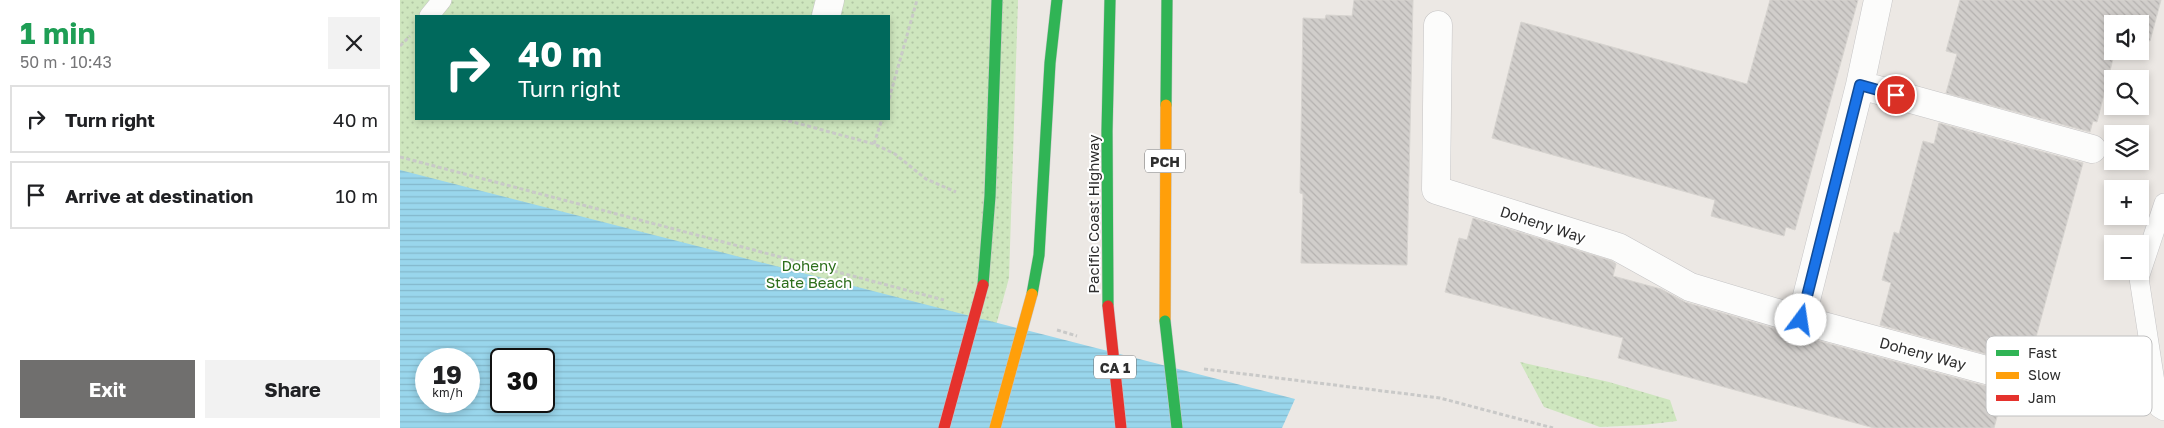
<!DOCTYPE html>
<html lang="en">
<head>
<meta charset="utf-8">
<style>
	body { margin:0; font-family:"Golos Text",sans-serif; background:#f2f2f2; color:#202124; height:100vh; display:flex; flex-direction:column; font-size:19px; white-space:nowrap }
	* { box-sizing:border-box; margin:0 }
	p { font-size:16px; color:#757577 }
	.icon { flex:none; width:28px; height:28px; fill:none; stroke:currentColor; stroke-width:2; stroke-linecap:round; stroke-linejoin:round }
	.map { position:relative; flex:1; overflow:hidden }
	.details { display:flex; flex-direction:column; background:#fff; width:400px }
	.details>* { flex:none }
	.banner { position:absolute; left:15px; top:15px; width:475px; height:105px; border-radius:0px; box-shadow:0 2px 8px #0003; background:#00695c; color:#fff; overflow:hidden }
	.controls { position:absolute; left:1704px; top:15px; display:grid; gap:10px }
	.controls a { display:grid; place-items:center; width:45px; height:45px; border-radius:0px; background:#fff; box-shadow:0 2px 8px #0003; font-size:25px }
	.speed { position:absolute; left:15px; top:348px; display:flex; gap:10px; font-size:25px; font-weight:700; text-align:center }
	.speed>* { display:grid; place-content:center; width:65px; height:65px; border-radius:50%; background:#fff; box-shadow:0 2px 8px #0003; line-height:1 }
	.speed small { font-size:12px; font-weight:400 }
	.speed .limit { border:2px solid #111; border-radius:8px; background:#fff; color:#111 }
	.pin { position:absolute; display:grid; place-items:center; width:42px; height:42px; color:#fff; margin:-21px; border:2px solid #fff; border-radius:50%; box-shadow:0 1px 5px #0007 }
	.me { position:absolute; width:55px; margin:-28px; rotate:14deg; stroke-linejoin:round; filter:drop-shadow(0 0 4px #0008) }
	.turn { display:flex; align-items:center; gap:18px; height:105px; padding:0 20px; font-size:22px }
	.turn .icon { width:65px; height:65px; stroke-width:2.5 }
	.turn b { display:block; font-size:35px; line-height:42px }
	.round { display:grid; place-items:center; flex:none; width:52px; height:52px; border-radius:0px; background:#f2f2f2 }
	.overview { display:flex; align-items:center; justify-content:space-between; height:85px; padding:0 20px }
	h1 { font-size:30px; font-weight:700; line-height:38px; color:#1e9e55 }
	.cta { display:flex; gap:10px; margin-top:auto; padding:10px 20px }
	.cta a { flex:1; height:58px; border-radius:0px; background:#706f6e; color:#fff; font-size:20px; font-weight:700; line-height:58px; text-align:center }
	.cta a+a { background:#f2f2f2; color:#202124 }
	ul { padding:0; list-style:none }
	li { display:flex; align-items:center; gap:15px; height:68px; margin:0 10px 8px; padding:0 10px; border:2px solid #e0e0e0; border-radius:0px }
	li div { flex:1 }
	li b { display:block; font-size:19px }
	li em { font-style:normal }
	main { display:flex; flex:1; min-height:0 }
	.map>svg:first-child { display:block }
	.green { fill:url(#green-dots); fill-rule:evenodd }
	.water { fill:url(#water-rules); fill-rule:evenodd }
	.building { fill:url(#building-back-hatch); stroke:#d7d4d0 }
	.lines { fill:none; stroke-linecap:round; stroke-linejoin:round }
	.lane-casing { stroke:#c5c4c5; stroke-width:20 }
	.street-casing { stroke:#c5c4c5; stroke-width:29 }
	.fast-casing { stroke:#c5c4c5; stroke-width:12 }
	.slow-casing { stroke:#c5c4c5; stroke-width:12 }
	.path { stroke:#c9c9c8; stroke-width:3; stroke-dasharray:4 2.5; stroke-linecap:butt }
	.lane { stroke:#fcfcfb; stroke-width:19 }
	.street { stroke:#fcfcfb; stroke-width:28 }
	.fast { stroke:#30b455; stroke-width:11 }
	.slow { stroke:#ff9f0a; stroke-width:11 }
	.fast-bridge-casing { stroke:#c5c4c5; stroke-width:12; stroke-linecap:butt }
	.slow-bridge-casing { stroke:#c5c4c5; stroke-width:12; stroke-linecap:butt }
	.jam-bridge-casing { stroke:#c5c4c5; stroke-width:12; stroke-linecap:butt }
	.fast-bridge { stroke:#30b455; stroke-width:11 }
	.slow-bridge { stroke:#ff9f0a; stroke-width:11 }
	.jam-bridge { stroke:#e5322d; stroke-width:11 }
	.route-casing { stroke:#114b97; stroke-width:12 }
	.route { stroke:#1a73e8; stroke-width:9 }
	.labels { text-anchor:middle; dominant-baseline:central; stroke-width:4; stroke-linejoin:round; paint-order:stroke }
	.shield { fill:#fff; stroke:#6d6d6d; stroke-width:1 }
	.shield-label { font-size:14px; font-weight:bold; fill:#2e2e2e }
	.street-label { font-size:15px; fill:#2e2e2e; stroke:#fff }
	.park-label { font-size:15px; fill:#2c6e1b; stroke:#fff }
	.key { fill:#fff; stroke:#c0c0c0; stroke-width:1 }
	.key-label { font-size:14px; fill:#2e2e2e }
</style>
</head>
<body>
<main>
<section class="details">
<div class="overview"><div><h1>1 min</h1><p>50 m · 10:43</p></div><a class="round"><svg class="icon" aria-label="close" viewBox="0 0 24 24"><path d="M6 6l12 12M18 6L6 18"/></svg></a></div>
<ul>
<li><svg class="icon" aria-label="right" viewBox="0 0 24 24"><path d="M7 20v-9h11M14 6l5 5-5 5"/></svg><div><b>Turn right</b></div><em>40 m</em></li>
<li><svg class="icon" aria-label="arrive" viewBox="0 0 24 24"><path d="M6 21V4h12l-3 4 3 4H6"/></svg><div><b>Arrive at destination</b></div><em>10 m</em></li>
</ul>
<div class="cta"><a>Exit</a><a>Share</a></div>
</section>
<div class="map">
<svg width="1764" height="428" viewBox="0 0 1764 428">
	<defs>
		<pattern id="green-dots" width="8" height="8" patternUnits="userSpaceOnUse" patternTransform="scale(1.25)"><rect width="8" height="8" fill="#cee6be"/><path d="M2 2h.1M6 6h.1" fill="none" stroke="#b1c6a4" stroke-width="1.8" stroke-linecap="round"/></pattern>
		<pattern id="water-rules" width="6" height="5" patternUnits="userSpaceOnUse" patternTransform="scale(1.25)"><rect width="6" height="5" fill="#99d6ec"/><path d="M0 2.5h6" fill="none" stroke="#84b8cb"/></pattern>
		<pattern id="building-back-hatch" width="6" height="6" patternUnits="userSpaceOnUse" patternTransform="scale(1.25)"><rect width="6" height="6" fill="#d1cecb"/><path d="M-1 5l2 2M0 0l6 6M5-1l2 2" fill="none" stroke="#b4b1af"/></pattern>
	</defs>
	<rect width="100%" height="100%" fill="#ece8e4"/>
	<!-- green -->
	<path class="green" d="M0 0H618L609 278 568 428H0ZM16 16H489V119H16ZM26 359H69V401H26ZM101 359H144V401H101Z
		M1120 362 1209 382 1270 400 1277 421 1243 425 1200 427 1144 407Z"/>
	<!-- water -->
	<path class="water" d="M0 170 895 399 882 428H0ZM26 359H69V401H26ZM101 359H144V401H101Z"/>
	<!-- building -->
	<path class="building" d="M954 0H1013L1007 265 901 263 903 194 900 193 903 18 925 19 926 15 952 16Z
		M1370 0H1458L1395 230 1386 227 1384 236 1311 216 1315 200 1092 138 1121 22 1347 84Z
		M1560 0H1761L1750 41 1740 38V24H1712V51H1715L1697 122 1693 121 1690 132 1546 93 1557 54 1546 51Z
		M1539 123 1683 163 1632 352 1616 348 1612 361 1480 325 1491 283 1482 280 1494 232 1499 234 1523 141 1534 144Z
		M1073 218 1212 261 1216 264 1213 276 1261 289 1285 302 1397 335 1604 391 1594 428H1474L1218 358 1223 338 1045 292 1059 238 1067 240Z"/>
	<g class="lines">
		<!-- lane casing -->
		<g class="lane-casing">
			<path id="lane" d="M29 16 42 0
				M1764 203 1739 278 1759 408 1764 411"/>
		</g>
		<!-- street casing -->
		<g class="street-casing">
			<path id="street" d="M426 16 430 0
				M1038 25 1036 190 1218 247 1290 287 1401 320 1616 378
				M1460 85 1692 149
				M1401 320 1460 85 1478 0"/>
		</g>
		<!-- fast casing -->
		<g class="fast-casing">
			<path id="fast" d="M766 105 767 0
				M583 285 590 196 597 0
				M632 294 639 255 650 63 657 0
				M708 306 707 131 710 0"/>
		</g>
		<!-- slow casing -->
		<g class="slow-casing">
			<path id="slow" d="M765 321 766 105"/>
		</g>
		<!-- path -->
		<path class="path" d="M0 46 10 36
			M489 99 517 0
			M382 119 474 144 495 154 526 179 556 192
			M474 144 482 119
			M0 157 544 300
			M657 330 677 336
			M804 369 1040 398 1153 428"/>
		<!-- lane -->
		<use href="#lane" class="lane"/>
		<!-- street -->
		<use href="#street" class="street"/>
		<!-- fast -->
		<use href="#fast" class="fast"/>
		<!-- slow -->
		<use href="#slow" class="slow"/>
		<!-- fast-bridge casing -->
		<g class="fast-bridge-casing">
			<path id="fast-bridge" d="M765 321 777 428"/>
		</g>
		<!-- slow-bridge casing -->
		<g class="slow-bridge-casing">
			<path id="slow-bridge" d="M595 428 632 294"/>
		</g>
		<!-- jam-bridge casing -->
		<g class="jam-bridge-casing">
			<path id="jam-bridge" d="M708 306 721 428
				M544 428 583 285"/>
		</g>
		<!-- fast-bridge -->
		<use href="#fast-bridge" class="fast-bridge"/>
		<!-- slow-bridge -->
		<use href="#slow-bridge" class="slow-bridge"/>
		<!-- jam-bridge -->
		<use href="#jam-bridge" class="jam-bridge"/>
	</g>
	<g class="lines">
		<!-- route casing -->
		<g class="route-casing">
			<path id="route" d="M1401 320 1460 85 1496 95"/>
		</g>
		<!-- route -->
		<use href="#route" class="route"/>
	</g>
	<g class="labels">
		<!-- shield labels -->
		<g class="shield">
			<rect x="745" y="149.5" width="40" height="23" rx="4"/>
			<rect x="694" y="355.5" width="42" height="23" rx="4"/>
		</g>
		<g class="shield-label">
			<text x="765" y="161">PCH</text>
			<text x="715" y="367">CA 1</text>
		</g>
		<!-- street labels -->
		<g class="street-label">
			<text transform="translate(693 214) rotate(-90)">Pacific Coast Highway</text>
			<text transform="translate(1143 224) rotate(18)">Doheny Way</text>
			<text transform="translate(1523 353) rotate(15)">Doheny Way</text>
		</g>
		<!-- park labels -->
		<g class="park-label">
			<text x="409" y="265">Doheny<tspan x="409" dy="17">State Beach</tspan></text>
		</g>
	</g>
	<!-- legend -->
	<rect x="1586" y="336" width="166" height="80" rx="8" class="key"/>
	<rect x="1596" y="350" width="23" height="6" fill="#30b455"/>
	<rect x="1596" y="372" width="23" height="7" fill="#ff9f0a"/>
	<rect x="1596" y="395" width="23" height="6" fill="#e5322d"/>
	<g class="key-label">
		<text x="1628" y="358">Fast</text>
		<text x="1628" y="380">Slow</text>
		<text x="1628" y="403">Jam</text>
	</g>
</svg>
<div class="controls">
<a><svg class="icon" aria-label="sound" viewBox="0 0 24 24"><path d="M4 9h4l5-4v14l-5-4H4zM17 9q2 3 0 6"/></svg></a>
<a><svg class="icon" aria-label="search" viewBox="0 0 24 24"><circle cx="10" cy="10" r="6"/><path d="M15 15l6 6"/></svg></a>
<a><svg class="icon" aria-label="layers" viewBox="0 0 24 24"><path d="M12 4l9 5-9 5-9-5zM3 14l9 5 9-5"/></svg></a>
<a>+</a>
<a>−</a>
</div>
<div class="speed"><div>19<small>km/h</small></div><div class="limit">30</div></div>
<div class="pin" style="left:1496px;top:95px;background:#d93025"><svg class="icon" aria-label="arrive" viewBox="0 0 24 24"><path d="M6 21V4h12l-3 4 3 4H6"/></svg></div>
<svg class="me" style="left:1401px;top:320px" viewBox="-20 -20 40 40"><circle r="19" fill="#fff"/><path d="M0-13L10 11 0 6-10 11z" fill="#1a73e8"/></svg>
<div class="banner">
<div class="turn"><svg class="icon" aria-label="right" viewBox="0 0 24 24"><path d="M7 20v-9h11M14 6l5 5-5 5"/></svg><div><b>40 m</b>Turn right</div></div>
</div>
</div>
</main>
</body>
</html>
